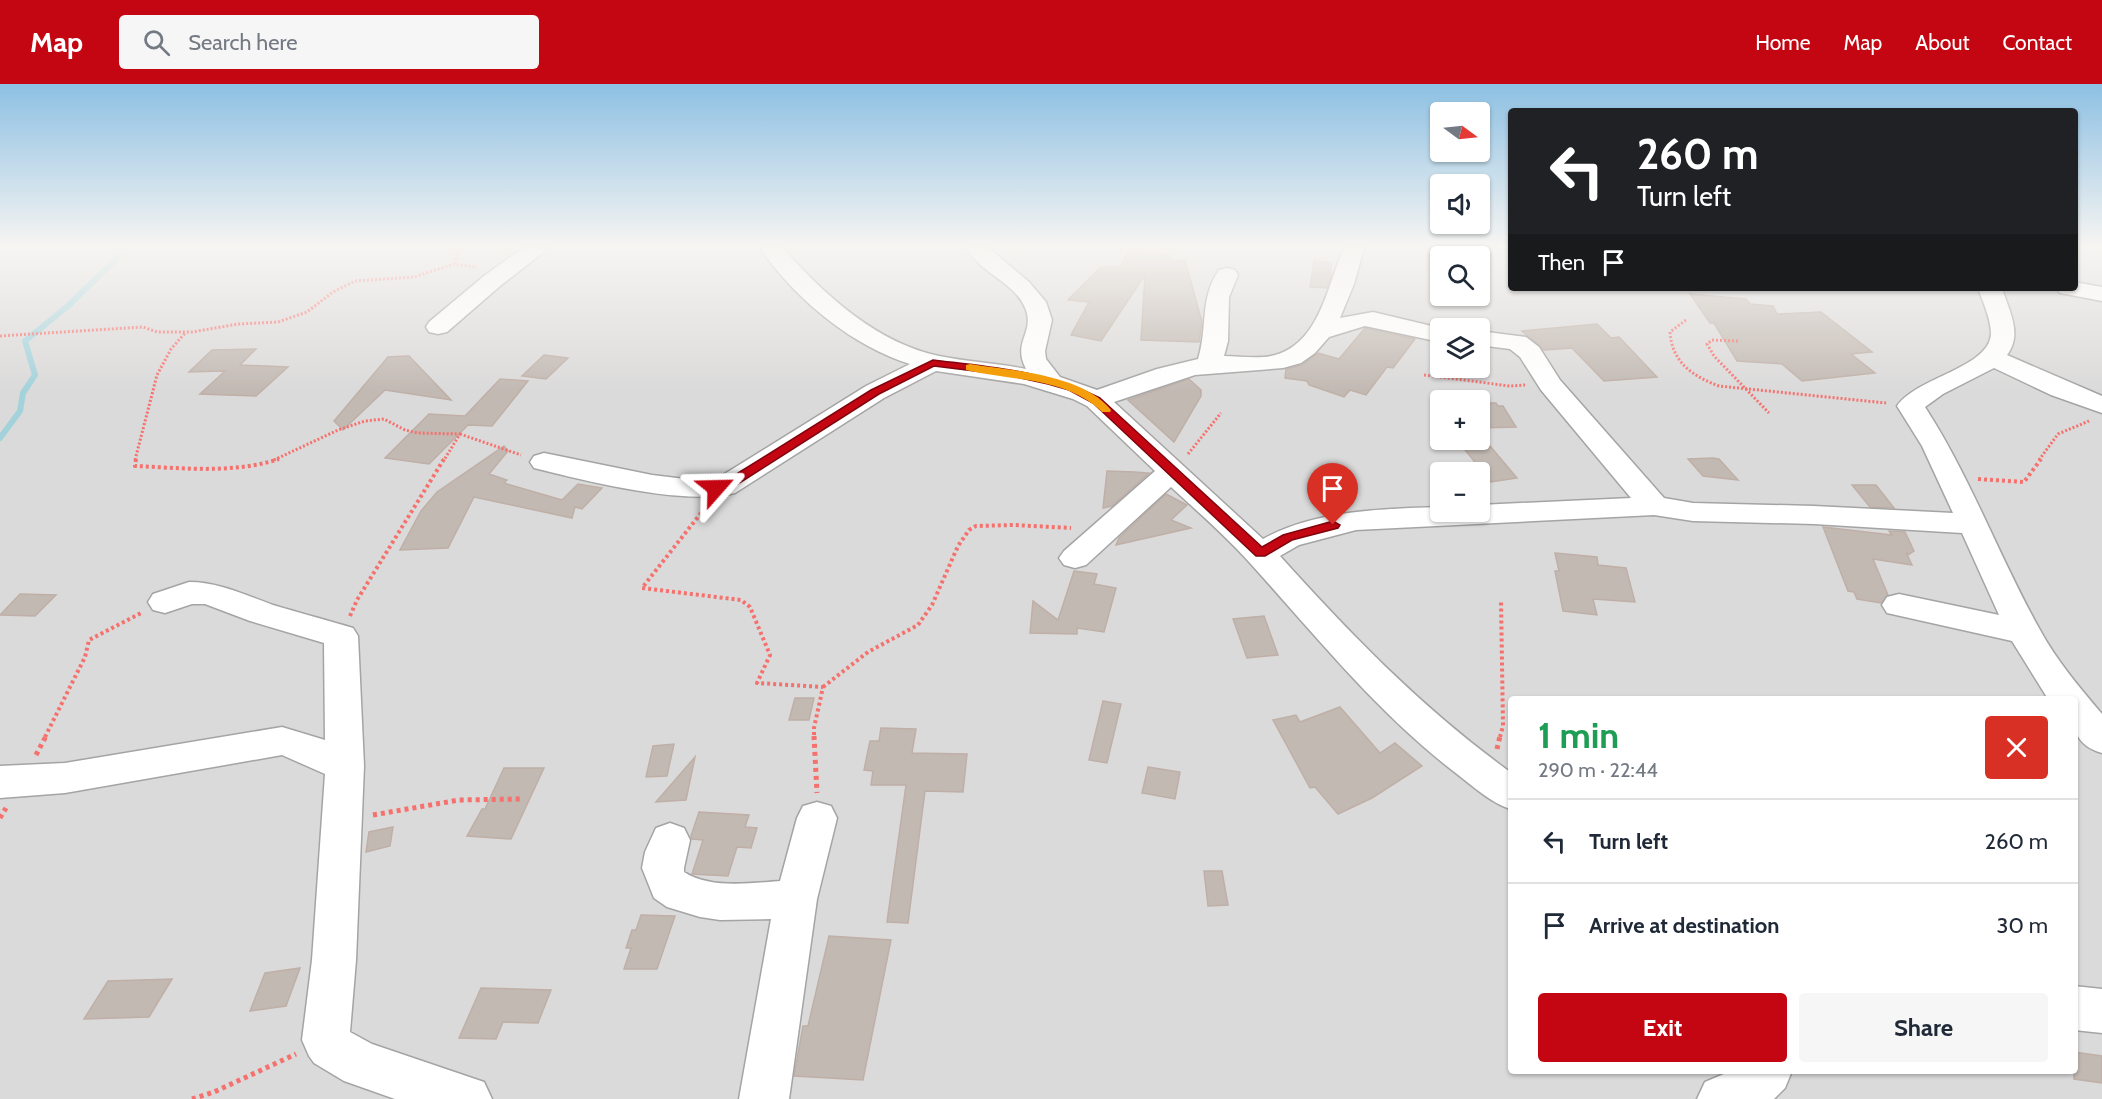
<!DOCTYPE html>
<html lang="en">
<head>
<meta charset="utf-8">
<style>
	body { margin:0; font-family:Cabin,sans-serif; background:#f6f6f7; color:#1f2937; height:100vh; display:flex; flex-direction:column; font-size:22px; white-space:nowrap }
	* { box-sizing:border-box; margin:0 }
	p { font-size:20px; color:#747a83 }
	.icon { flex:none; width:33px; height:33px; fill:none; stroke:currentColor; stroke-width:2; stroke-linecap:round; stroke-linejoin:round }
	.map { position:relative; flex:1; overflow:hidden }
	.details { position:absolute; left:1508px; top:612px; width:570px; height:378px; display:flex; flex-direction:column; background:#fff; border-radius:6px; box-shadow:0 2px 4px #0004 }
	.details>* { flex:none }
	.guide { position:absolute; left:1508px; top:24px; width:570px; height:183px; border-radius:6px; box-shadow:0 2px 4px #0004; background:#202124; color:#fff; overflow:hidden }
	.needle { width:39px; rotate:105deg }
	.controls { position:absolute; left:1430px; top:18px; display:grid; gap:12px }
	.controls a { display:grid; place-items:center; width:60px; height:60px; border-radius:6px; background:#fff; box-shadow:0 2px 4px #0004; font-size:30px }
	.pin { position:absolute; display:grid; place-items:center; width:51px; height:51px; color:#fff; margin:-62px -26px; border-radius:50% 50% 50% 0; rotate:-45deg; box-shadow:0 0 6px #0007 }
	.pin .icon { rotate:45deg }
	.me { position:absolute; width:66px; margin:-33px; rotate:65deg; stroke-linejoin:round; filter:drop-shadow(0 0 4px #0008) }
	.turn { display:flex; align-items:center; gap:21px; height:126px; padding:0 30px; font-size:27px }
	.turn .icon { width:78px; height:78px; stroke-width:2.5 }
	.turn b { display:block; font-size:42px; line-height:51px }
	.then { display:flex; align-items:center; height:57px; padding:0 30px; background:#0003; gap:12px; font-size:22px }
	.round { display:grid; place-items:center; flex:none; width:63px; height:63px; border-radius:6px; background:#f6f6f7 }
	.overview { display:flex; align-items:center; justify-content:space-between; height:102px; padding:0 30px }
	h1 { font-size:36px; font-weight:700; line-height:45px; color:#1e9e55 }
	.action { display:flex; gap:12px; margin-top:auto; padding:12px 30px }
	.action a { flex:1; height:69px; border-radius:6px; background:#c40613; color:#fff; font-size:24px; font-weight:700; line-height:69px; text-align:center }
	.action a+a { background:#f6f6f7; color:#1f2937 }
	ul { padding:0; list-style:none }
	li { display:flex; align-items:center; gap:18px; height:84px; padding:0 30px; border-top:2px solid #e0e1e3 }
	li div { flex:1 }
	li b { display:block; font-size:22px }
	li em { font-style:normal }
	header { display:flex; align-items:center; gap:36px; box-sizing:border-box; height:84px; padding:0 30px; background:#c40613; color:#fff }
	header strong { font-size:28px }
	nav { display:flex; gap:33px; margin-inline-start:auto; font-size:21px }
	.search { width:420px; height:54px; background:#f6f6f7; display:flex; align-items:center; gap:15px; box-sizing:border-box; padding:0 21px; border-radius:6px; color:#747a83; font-size:22px }
	.map>svg:first-child { display:block }
	.residential { fill:#dbdada; fill-rule:evenodd }
	.lines { fill:none; stroke-linecap:round; stroke-linejoin:round }
	.stream { stroke:#a4d2db; stroke-width:6 }
	.building { fill:#c2b9b3; stroke:#bfafa6; stroke-width:1.5 }
	.minor-casing { stroke:#a4a4a4; stroke-width:3 }
	.path-far2 { stroke:#f5716d; stroke-width:3; stroke-dasharray:2 2; stroke-linecap:butt }
	.path-far1 { stroke:#f5716d; stroke-width:4; stroke-dasharray:3 3; stroke-linecap:butt }
	.path { stroke:#f5716d; stroke-width:5; stroke-dasharray:4 4; stroke-linecap:butt }
	.minor { fill:#fff; fill-rule:evenodd }
	.route { fill:#c40613; stroke:#7f040c; stroke-width:1.5 }
	.slow { fill:#f59e0b }
</style>
</head>
<body>
<header>
<strong>Map</strong>
<div class="search"><svg class="icon" aria-label="search" viewBox="0 0 24 24"><circle cx="10" cy="10" r="6"/><path d="M15 15l6 6"/></svg>Search here</div>
<nav><a>Home</a><a>Map</a><a>About</a><a>Contact</a></nav>
</header>
<div class="map">
<svg width="2102" height="1015" viewBox="0 0 2102 1015">
	<rect width="100%" height="100%" fill="#eee9e3"/>
	<!-- residential -->
	<path class="residential" d="M0 164H1510V204H2074L2075 164H2102V1015H0ZM1440 172H1479V212H1440ZM1440 244H1479V284H1440ZM1440 316H1479V356H1440ZM1440 388H1479V428H1440ZM1510 615H2074V987H1510Z"/>
	<g class="lines">
		<!-- stream -->
		<path class="stream" d="M0 354 20 327 23 309 35 291 25 257 68 222 127 164"/>
	</g>
	<!-- building -->
	<path class="building" d="M1129 166 1171 172 1170 177 1185 176 1202 238 1199 258 1141 256 1145 191 1101 257 1071 251 1089 218 1068 216 1101 183H1120Z
		M1314 177 1331 179V193L1327 204 1310 203Z
		M1690 210 1746 215 1750 220 1773 222 1777 230 1821 228 1872 268 1851 270 1875 289 1802 297 1782 280 1737 277 1714 239H1710Z
		M1597 240 1611 254 1619 253 1657 293 1604 297 1572 264 1544 266 1522 247Z
		M1365 244 1415 255 1393 284 1387 283 1366 311 1350 306 1344 313 1309 301 1307 297 1285 294 1286 285 1302 281 1318 269 1339 275Z
		M256 265 240 281 288 283 256 312 200 310 225 287 189 288 212 266Z
		M544 271 568 274 546 295 522 292Z
		M405 272H409L451 316 385 306 343 346 334 337 388 273Z
		M500 295 528 297 492 342 468 341 429 380 385 374 429 330 465 332Z
		M1189 295 1201 306V312L1174 358 1128 316Z
		M1479 319H1496L1498 322H1503L1516 343 1479 344Z
		M1457 356H1485L1517 394 1491 398Z
		M504 362 508 367 489 390 507 396 504 399 562 416 578 400 602 404 582 425 575 423 572 434 474 413 448 464 400 466 421 427 437 408Z
		M1713 374 1719 375 1738 396 1703 392 1688 375Z
		M1107 387 1135 388 1149 389 1112 422 1103 424Z
		M1852 401H1876L1894 424 1870 423Z
		M1166 410 1187 421 1171 436 1191 444 1116 461 1119 454Z
		M1823 443 1892 451 1889 447 1905 448 1914 467 1908 471 1906 468 1912 481 1873 475 1888 511 1881 519 1857 515 1854 508 1848 507Z
		M1555 469 1597 473 1598 481 1626 484 1635 518 1593 515 1597 531 1563 527 1555 487H1559Z
		M1074 487 1097 490 1094 500 1116 504 1104 548 1077 544V550L1030 549 1033 517 1058 536Z
		M20 510 56 511 35 532 0 531Z
		M1264 532 1278 571 1247 574 1233 535Z
		M795 614H814L809 636H789Z
		M1103 617 1121 620 1107 679 1089 676Z
		M1340 623 1380 669 1395 659 1422 682 1372 714 1338 730 1315 703 1310 704 1273 636 1296 631 1300 638Z
		M881 644 916 645 912 669 967 670 963 708 925 707 908 839 887 838 906 701H871L873 687 864 686 870 657H879Z
		M674 660 667 692 646 693 653 662Z
		M695 673 686 716 656 718Z
		M1148 683 1180 688 1175 715 1142 709Z
		M504 684H544L511 755 467 752 482 725H485Z
		M699 728 749 731 745 743 757 744 751 764 737 763 728 792 692 790 703 756 692 755 691 752Z
		M393 743 390 762 366 768 369 748Z
		M1204 787H1222L1228 821 1208 822Z
		M641 831 675 832 657 885H624L631 864H626L632 846H636Z
		M829 852 891 856 863 996 794 992 803 942H808Z
		M300 884 286 922 250 927 265 889Z
		M172 895 149 933 84 935 108 897Z
		M481 904 551 906 538 939 503 938 496 955 459 954Z
		M2074 968 2102 972V999L2074 995Z"/>
	<g class="lines">
		<!-- minor casing -->
		<g class="minor-casing">
			<path id="minor" d="M523 164H549L500 202 447 248 438 250 429 248 426 243 429 238 484 192Z
				M760 164H783C824 211 877 259 939 272 968 278 997 279 1026 285 1012 258 1034 250 1026 226 1016 198 980 190 967 164H989L1029 198 1046 218 1052 236 1045 267 1046 275 1060 293 1097 306 1157 285 1198 275C1208 243 1199 215 1219 186L1227 184 1235 186 1238 191 1229 213 1228 257 1224 272C1239 272 1256 275 1271 272 1320 262 1327 201 1344 164H1364L1354 200 1340 234 1373 228 1440 244H1444H1440V258L1365 242 1329 253 1315 269 1301 279 1283 284 1195 291 1114 318 1263 455C1315 426 1382 425 1440 423V428H1479V421L1631 414 1541 306 1520 273 1510 265 1479 261V247L1526 253 1539 263 1560 296 1664 414 1693 419 1814 422 1953 429 1922 362 1897 322C1917 293 1989 284 1991 250 1991 235 1983 218 1978 204H2002C2009 227 2023 250 2007 271L2102 312V329L2051 311 1994 284 1943 310 1925 323C1971 394 1999 473 2040 546 2057 577 2079 603 2102 630V669C2072 660 2074 642 2074 615H2048L2012 557 1887 529 1882 521 1887 513 1899 510 1999 531 1962 449 1814 440 1693 437 1654 431 1356 446 1299 461 1280 472C1353 553 1422 624 1510 688V725C1490 718 1474 703 1457 690 1378 630 1316 552 1250 479 1226 452 1198 428 1171 403L1086 481 1075 484 1064 481 1059 474 1064 467 1155 387 1087 322 1073 315 1024 300 936 287 884 314 735 409C683 422 587 397 534 384L530 378 534 372 544 369 652 391 685 395 718 394 866 302 910 280C852 262 795 215 760 164Z
				M2074 198 2102 203V217L2060 209 2056 204H2074Z
				M189 498C219 498 245 511 273 521 299 529 327 536 353 544L358 552 364 682 356 876 350 948 372 960 484 998 492 1015H395L344 997 314 979 309 972 302 956 312 876 325 690 282 671 65 709 0 714V682L65 679 282 643 325 656 324 559 250 537 205 520H192L165 529 153 526 148 518 153 510Z
				M817 718 831 722 837 734 817 815 789 1015H739L771 835 720 836 700 833 667 823 654 814 642 784 645 768 656 744 670 739 684 744 690 756 684 784V788C710 805 750 799 780 797L797 734 803 722Z
				M2074 902 2102 905V949L2074 946Z
				M1731 987H1792L1785 1004 1774 1015H1697L1705 998Z"/>
		</g>
		<!-- path-far2 -->
		<path class="path-far2" d="M454 180 459 164
			M1686 236 1670 248C1672 278 1692 292 1719 302L1886 319
			M0 252 143 243 157 248H192L238 240 278 238 307 228 333 208 355 197 414 193 454 180 477 183
			M1738 257 1712 256 1707 260 1714 272 1769 329
			M1424 291 1510 302 1525 301
			M460 350 521 371
			M1188 370 1221 329
			M135 376 157 291 171 265 186 248
			M274 376 338 346 365 337 384 335 405 346 418 349 460 350 444 376
			M2039 376 2058 350 2089 337"/>
		<!-- path-far1 -->
		<path class="path-far1" d="M136 375 135 382C182 384 233 390 279 375
			M1978 395 2024 398 2041 375
			M705 424 642 504 741 516 750 523 770 571 757 599 823 603 814 644V653
			M350 532 357 516 444 375
			M823 603 868 568 918 541 932 521 958 462 969 446 976 442 1014 441 1071 444
			M45 653 85 573 89 556 143 528
			M1500 653 1503 642 1501 517"/>
		<!-- path -->
		<path class="path" d="M814 652 817 709
			M1497 665 1500 652
			M36 671 46 652
			M373 731 459 716 523 715
			M0 734 6 724
			M192 1015 214 1008 296 970"/>
		<!-- minor -->
		<use href="#minor" class="minor"/>
	</g>
	<!-- sky -->
	<linearGradient id="sky" x2="0" y2="1"><stop stop-color="#8dc0e3"/><stop offset="0.53" stop-color="#f7f5f2"/><stop offset="1" stop-color="#f7f5f2" stop-opacity="0"/></linearGradient>
	<rect width="2102" height="307" fill="url(#sky)"/>
	<!-- route -->
	<path class="route" d="M933 276C990 283 1048 287 1100 314L1262 463 1283 451 1333 437 1340 441 1338 444 1292 456 1265 472H1256L1093 319 1069 306 1048 300 1007 291 934 282 879 310 730 405 716 408 709 404 711 401 722 399 871 306Z"/>
	<!-- slow -->
	<path class="slow" d="M970 280C1013 287 1082 290 1111 326L1110 328H1102C1066 293 1012 297 966 286V281Z"/>
</svg>
<div class="controls">
<a><svg class="needle" viewBox="-14 -14 28 28"><path d="M0-13l5 13h-10z" fill="#e53935"/><path d="M0 13l5-13h-10z" fill="#747a83"/></svg></a>
<a><svg class="icon" aria-label="sound" viewBox="0 0 24 24"><path d="M4 9h4l5-4v14l-5-4H4zM17 9q2 3 0 6"/></svg></a>
<a><svg class="icon" aria-label="search" viewBox="0 0 24 24"><circle cx="10" cy="10" r="6"/><path d="M15 15l6 6"/></svg></a>
<a><svg class="icon" aria-label="layers" viewBox="0 0 24 24"><path d="M12 4l9 5-9 5-9-5zM3 14l9 5 9-5"/></svg></a>
<a>+</a>
<a>−</a>
</div>
<div class="pin" style="left:1333px;top:441px;background:#d93025"><svg class="icon" aria-label="arrive" viewBox="0 0 24 24"><path d="M6 21V4h12l-3 4 3 4H6"/></svg></div>
<svg class="me" style="left:716px;top:404px" viewBox="-20 -20 40 40"><path d="M0-17L14 15 0 8-14 15z" fill="#c40613" stroke="#fff" stroke-width="4"/></svg>
<div class="guide">
<div class="turn"><svg class="icon" aria-label="left" viewBox="0 0 24 24"><path d="M17 20v-9H6M10 6l-5 5 5 5"/></svg><div><b>260 m</b>Turn left</div></div>
<div class="then">Then<svg class="icon" aria-label="arrive" viewBox="0 0 24 24"><path d="M6 21V4h12l-3 4 3 4H6"/></svg></div>
</div>
<section class="details">
<div class="overview"><div><h1>1 min</h1><p>290 m · 22:44</p></div><a class="round" style="background:#d93025;color:#fff"><svg class="icon" aria-label="close" viewBox="0 0 24 24"><path d="M6 6l12 12M18 6L6 18"/></svg></a></div>
<ul>
<li><svg class="icon" aria-label="left" viewBox="0 0 24 24"><path d="M17 20v-9H6M10 6l-5 5 5 5"/></svg><div><b>Turn left</b></div><em>260 m</em></li>
<li><svg class="icon" aria-label="arrive" viewBox="0 0 24 24"><path d="M6 21V4h12l-3 4 3 4H6"/></svg><div><b>Arrive at destination</b></div><em>30 m</em></li>
</ul>
<div class="action"><a>Exit</a><a>Share</a></div>
</section>
</div>
</body>
</html>
